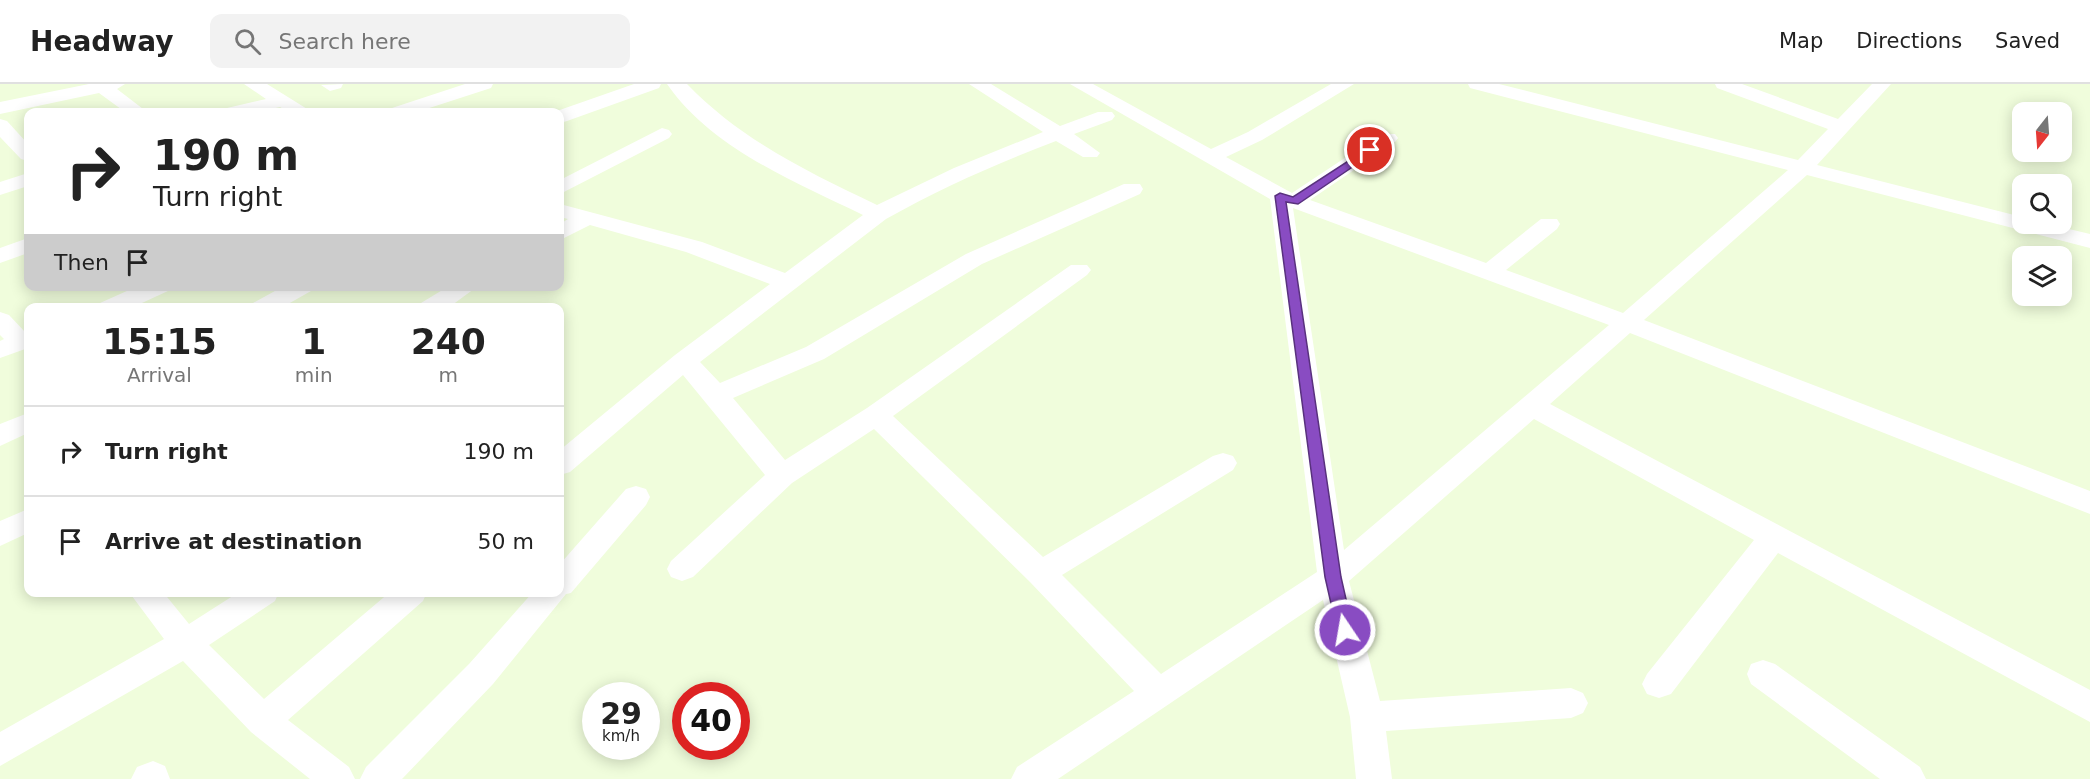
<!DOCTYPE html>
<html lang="en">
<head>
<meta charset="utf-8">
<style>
	body { margin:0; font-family:"DejaVu Sans",sans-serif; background:#f2f2f2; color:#222; height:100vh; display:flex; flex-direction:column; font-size:22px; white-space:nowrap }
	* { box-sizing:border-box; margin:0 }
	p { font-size:20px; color:#767676 }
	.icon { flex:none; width:33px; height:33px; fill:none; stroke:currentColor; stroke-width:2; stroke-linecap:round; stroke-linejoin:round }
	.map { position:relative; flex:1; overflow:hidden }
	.sheet { position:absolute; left:24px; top:219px; width:540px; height:294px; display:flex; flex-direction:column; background:#fff; border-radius:12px; box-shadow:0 3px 15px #0003 }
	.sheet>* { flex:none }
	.banner { position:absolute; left:24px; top:24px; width:540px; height:183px; border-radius:12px; box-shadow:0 3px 15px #0003; background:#fff; color:#222; overflow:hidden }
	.needle { width:39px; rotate:197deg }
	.fabs { position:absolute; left:2012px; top:18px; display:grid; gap:12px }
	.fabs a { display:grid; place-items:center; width:60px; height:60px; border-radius:12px; background:#fff; box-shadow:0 3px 15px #0003; font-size:30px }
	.speed { position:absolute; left:582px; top:598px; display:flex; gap:12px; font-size:30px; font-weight:700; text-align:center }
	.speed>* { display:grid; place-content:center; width:78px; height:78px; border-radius:50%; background:#fff; box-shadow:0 3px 15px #0003; line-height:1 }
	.speed small { font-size:15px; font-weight:400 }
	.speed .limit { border:9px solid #d22; background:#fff; color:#111 }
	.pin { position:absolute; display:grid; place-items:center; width:51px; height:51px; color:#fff; margin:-26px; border:3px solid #fff; border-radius:50%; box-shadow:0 2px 6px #0007 }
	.me { position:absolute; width:66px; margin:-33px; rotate:348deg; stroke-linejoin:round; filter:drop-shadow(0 0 4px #0008) }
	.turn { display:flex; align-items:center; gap:21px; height:126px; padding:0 30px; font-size:27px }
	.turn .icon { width:78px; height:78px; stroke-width:2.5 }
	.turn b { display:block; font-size:42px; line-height:51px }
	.then { display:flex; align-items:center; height:57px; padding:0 30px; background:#0003; gap:12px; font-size:22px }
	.eta { display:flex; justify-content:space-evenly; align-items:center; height:102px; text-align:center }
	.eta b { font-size:36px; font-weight:700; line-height:42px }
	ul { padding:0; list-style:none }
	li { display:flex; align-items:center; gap:18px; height:90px; padding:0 30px; border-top:2px solid #e0e0e0 }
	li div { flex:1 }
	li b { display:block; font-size:22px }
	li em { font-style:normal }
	header { display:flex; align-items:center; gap:36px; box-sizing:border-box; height:84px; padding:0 30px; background:#fff; border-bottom:2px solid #e0e0e0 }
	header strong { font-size:28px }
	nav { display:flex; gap:33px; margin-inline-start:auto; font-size:21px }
	.search { width:420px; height:54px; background:#f2f2f2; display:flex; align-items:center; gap:15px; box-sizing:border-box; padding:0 21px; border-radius:12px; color:#767676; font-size:22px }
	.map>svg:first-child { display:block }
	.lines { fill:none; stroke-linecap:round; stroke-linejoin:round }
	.minor { fill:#fff; fill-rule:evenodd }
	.route { fill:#894cc2; stroke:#59317e; stroke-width:1.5 }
</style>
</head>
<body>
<header>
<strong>Headway</strong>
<div class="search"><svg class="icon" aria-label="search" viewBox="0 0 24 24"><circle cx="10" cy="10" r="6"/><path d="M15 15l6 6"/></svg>Search here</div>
<nav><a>Map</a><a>Directions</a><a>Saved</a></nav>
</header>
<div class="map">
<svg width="2090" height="695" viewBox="0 0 2090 695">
	<rect width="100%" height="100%" fill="#f0fddc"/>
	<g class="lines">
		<!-- minor -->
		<path class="minor" d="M89 0H125L117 5 147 28H125L99 9 0 30V18Z
			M244 0H267L312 28H289L280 23 257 28H225L227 24 266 15Z
			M343 0 341 4 330 7 321 1Z
			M465 0H493L491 4 417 28H389L392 24Z
			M634 0H661L659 4 567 37 560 39V28H554Z
			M667 0H687C741 56 808 88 877 121L954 84 1043 48 969 0H991L1060 42 1098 28H1112L1115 32 1112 36 1074 50 1100 69 1097 73H1083L1056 57C998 79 941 104 886 135L700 278 720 299 806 263 966 170 1124 100H1140L1143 105 1140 110 982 180 824 275 733 314 785 376 867 324 1071 181H1087L1091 186 1087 191 893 332 1043 473 1213 372 1223 369 1233 372 1237 379 1233 386 1062 491 1161 590 1317 488 1270 115 1070 0H1093L1211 65 1248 48 1331 0H1354L1262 56 1226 73 1292 109 1381 50H1395L1398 54 1395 58 1310 116 1486 179 1541 135H1557L1560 140 1557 145 1506 186 1623 229 1788 86 1470 4 1468 0H1499L1798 76 1828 45 1717 4 1715 0H1742L1838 35 1872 0H1891L1817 81 2022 133V140H2048L2090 150V164L1807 91 1644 236 2090 407V430L1630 249 1550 320 2090 606V638L1778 469 1671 610 1659 614 1647 610 1642 600 1647 590 1754 456 1534 335 1349 497 1380 617 1571 604 1583 609 1588 619 1583 629 1571 634 1386 647 1392 695H1356L1350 633 1323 516 1058 695H1011L1017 683 1134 607 1030 498 874 345 792 399 693 493 682 497 671 493 667 485 671 477 765 391 683 291 570 388 560 391V366L675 271 770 200 686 168 590 141 560 156V140L568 135 560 133V120L702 158 785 189 863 131C795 98 711 64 667 0ZM1293 124 1609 241 1344 466Z
			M0 35 7 37 28 60V77L21 75 0 53Z
			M662 44 669 46 672 50 669 54 560 110V96Z
			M28 89V102L0 111V98Z
			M28 154V169L0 179V164Z
			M138 202H171L168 207 131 224H97L100 219Z
			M284 202H314L311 207 281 224H250L253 219Z
			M449 202H478L448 224H418L421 219Z
			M0 228 9 231 25 248 28 247V264L0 274V257L4 255 0 251Z
			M28 329V349L0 362V340Z
			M636 402 646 405 650 413 646 421 571 509 566 510 493 600 402 695H360L366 683 469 580 533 508H560V480L626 405Z
			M28 425V449L0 462V437Z
			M129 508H163L189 540 239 508H279L275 517 209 561 264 615 390 508H427L423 517 288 636 349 683 355 695H310L251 648 183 577 0 682V648L164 555Z
			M1763 576 1775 580 1920 683 1926 695H1880L1751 600 1747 590 1751 580Z
			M153 677 165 682 170 695H131L137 683Z"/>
	</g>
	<!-- route -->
	<path class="route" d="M1370 63 1375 66 1373 69 1298 120 1286 118 1341 493 1353 546 1350 550H1339L1337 546 1325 493 1275 112 1280 109 1293 113Z"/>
</svg>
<div class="fabs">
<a><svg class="needle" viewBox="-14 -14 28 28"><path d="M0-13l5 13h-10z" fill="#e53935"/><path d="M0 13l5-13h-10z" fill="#767676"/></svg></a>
<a><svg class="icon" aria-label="search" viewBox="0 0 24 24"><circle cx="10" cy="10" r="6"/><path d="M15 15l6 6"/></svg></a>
<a><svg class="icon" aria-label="layers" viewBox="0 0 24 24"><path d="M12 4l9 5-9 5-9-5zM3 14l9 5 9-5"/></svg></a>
</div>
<div class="speed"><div>29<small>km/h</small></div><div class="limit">40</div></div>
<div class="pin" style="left:1370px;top:66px;background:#d93025"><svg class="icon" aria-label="arrive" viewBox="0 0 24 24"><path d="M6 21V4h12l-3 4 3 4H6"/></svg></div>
<svg class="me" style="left:1345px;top:546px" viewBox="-20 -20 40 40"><circle r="17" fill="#894cc2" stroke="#fff" stroke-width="3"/><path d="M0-11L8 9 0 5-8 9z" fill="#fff"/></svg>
<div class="banner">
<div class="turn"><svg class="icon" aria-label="right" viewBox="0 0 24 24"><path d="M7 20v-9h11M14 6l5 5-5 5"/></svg><div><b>190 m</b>Turn right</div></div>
<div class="then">Then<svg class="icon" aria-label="arrive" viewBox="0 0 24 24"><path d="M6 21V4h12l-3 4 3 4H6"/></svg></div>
</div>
<section class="sheet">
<div class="eta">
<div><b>15:15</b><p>Arrival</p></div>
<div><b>1</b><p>min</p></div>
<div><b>240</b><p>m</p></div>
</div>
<ul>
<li><svg class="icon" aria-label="right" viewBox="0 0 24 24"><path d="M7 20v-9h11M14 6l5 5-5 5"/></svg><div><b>Turn right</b></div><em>190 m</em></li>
<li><svg class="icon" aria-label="arrive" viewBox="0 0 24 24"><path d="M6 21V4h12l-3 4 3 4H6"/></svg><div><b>Arrive at destination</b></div><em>50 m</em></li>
</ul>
</section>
</div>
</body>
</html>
